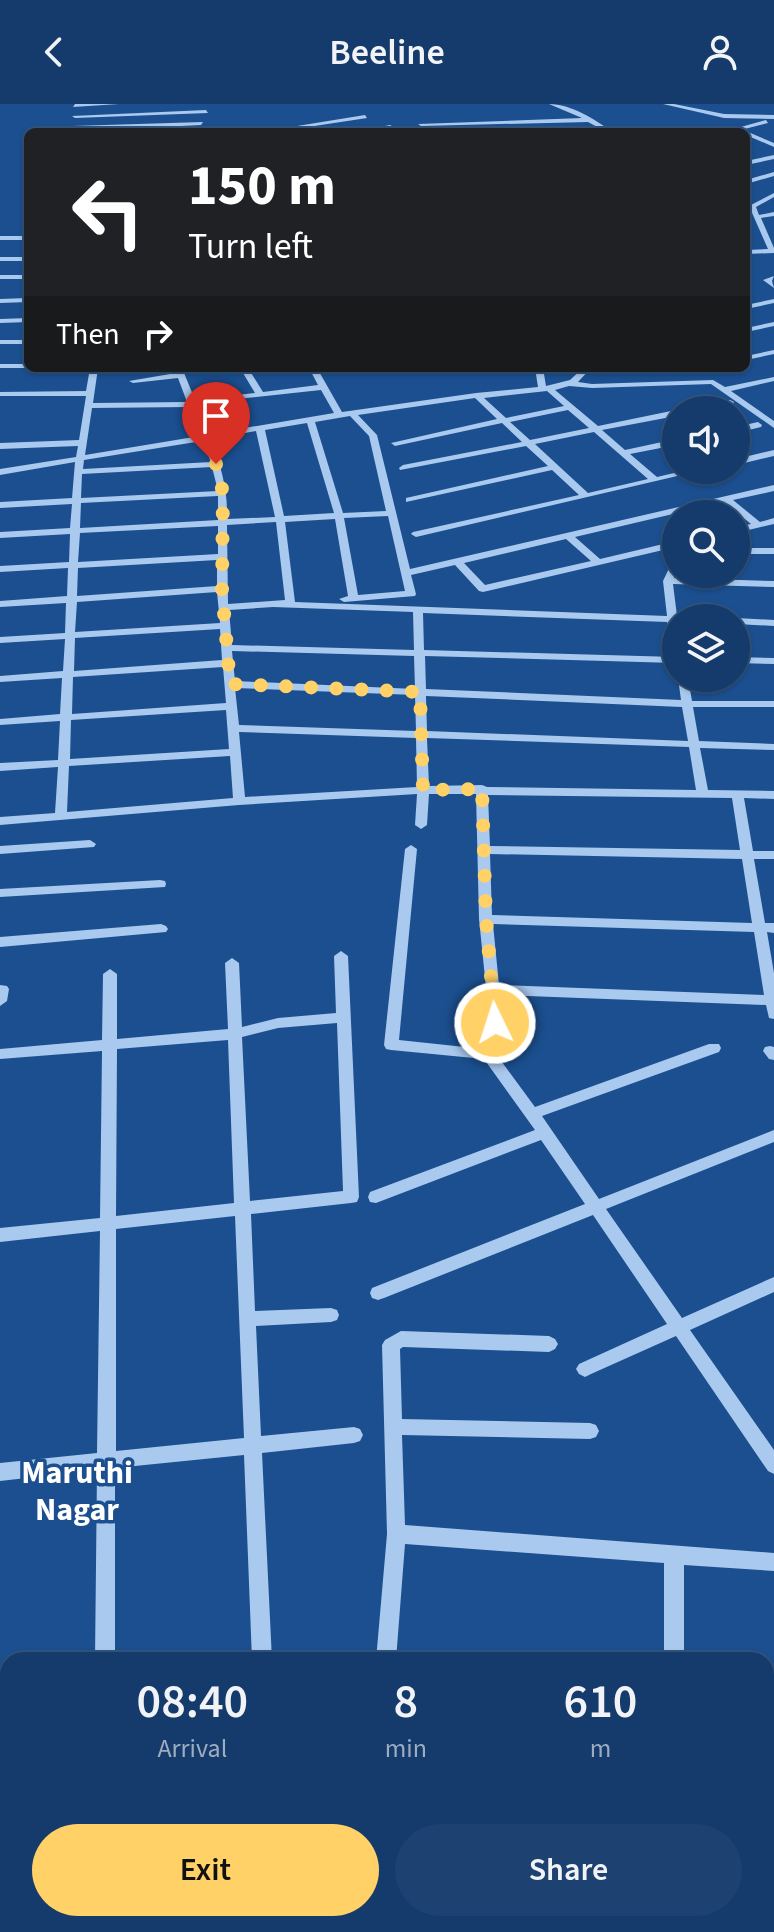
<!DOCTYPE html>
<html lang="en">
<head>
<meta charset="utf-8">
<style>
	body { margin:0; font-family:"Source Sans 3",sans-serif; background:#1d4271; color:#f1f3f6; height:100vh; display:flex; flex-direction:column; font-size:30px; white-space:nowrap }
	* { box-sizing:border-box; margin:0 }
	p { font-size:26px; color:#9dadc1 }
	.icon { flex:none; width:44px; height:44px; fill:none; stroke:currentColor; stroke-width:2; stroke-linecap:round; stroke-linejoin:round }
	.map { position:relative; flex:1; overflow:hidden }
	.sheet { position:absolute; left:0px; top:1548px; width:774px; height:280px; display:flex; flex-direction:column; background:#143b6b; border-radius:24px 24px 0 0; box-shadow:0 2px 6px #0004,0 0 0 2px #33557e }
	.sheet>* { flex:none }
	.banner { position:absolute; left:24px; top:24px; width:726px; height:244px; border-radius:12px; box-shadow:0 2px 6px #0004,0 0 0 2px #33557e; background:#202124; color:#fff; overflow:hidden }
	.buttons { position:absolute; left:662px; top:292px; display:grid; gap:16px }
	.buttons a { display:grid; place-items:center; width:88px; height:88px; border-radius:50%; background:#143b6b; box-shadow:0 2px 6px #0004,0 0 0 2px #33557e; font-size:40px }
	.pin { position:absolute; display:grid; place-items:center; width:68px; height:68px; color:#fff; margin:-82px -34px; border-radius:50% 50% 50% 0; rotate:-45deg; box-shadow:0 0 8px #0007 }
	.pin .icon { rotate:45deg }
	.me { position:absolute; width:88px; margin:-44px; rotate:356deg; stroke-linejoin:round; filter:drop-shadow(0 0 6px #0008) }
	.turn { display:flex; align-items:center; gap:28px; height:168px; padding:0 32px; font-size:36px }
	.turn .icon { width:104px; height:104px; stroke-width:2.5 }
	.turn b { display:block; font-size:56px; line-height:68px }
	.then { display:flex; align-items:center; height:76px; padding:0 32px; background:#0003; gap:16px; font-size:30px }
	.eta { display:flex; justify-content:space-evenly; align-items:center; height:136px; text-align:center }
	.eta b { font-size:48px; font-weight:600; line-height:56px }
	.action { display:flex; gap:16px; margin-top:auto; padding:16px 32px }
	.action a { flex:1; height:92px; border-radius:48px; background:#ffd166; color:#111; font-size:32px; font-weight:600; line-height:92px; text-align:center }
	.action a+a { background:#1d4271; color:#f1f3f6 }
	header { display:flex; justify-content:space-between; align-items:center; height:104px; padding:0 32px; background:#143b6b; font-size:36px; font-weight:600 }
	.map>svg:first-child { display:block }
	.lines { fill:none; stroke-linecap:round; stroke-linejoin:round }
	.minor { fill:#a9c9ee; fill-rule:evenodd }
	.route { stroke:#ffd166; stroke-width:14; stroke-dasharray:0 25.2 }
	.labels { text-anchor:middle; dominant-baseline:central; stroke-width:7; stroke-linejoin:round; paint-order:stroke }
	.near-neighbourhood-label { font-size:32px; font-weight:bold; fill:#fff; stroke:#1b4f8f }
</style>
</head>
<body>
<header><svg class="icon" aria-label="back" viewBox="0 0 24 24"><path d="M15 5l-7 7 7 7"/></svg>Beeline<svg class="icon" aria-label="person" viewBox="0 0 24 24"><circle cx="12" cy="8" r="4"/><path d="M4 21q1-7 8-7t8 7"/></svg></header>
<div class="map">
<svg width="774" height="1828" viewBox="0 0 774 1828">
	<rect width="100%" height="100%" fill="#1b4f8f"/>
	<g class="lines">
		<!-- minor -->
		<path class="minor" d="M75 0H119L73 3Z
			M549 0C571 0 595 15 612 28H556L601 25 588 18 421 22 418 20 582 14Z
			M663 0H674L724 10 774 11V15L724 14Z
			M206 6 208 9 75 14 72 12Z
			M365 11 367 14 275 28H260Z
			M766 16 768 19 733 28H723Z
			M203 18 201 21 61 28 72 22Z
			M390 21 403 28 389 25 356 28Z
			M744 28H748L774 39V43L746 31V28Z
			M774 51V55L746 61V57Z
			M774 68V72L746 80V76Z
			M774 89V93L756 103 759 111 774 108V112L761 114 774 144V149L746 150V146L768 145 749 102Z
			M0 132H28V136H0Z
			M0 153H28V157H0Z
			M0 171H28V175H0Z
			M774 172 772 177 774 184 763 176Z
			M28 194V198L0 199V195Z
			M774 195V199L746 205V201Z
			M28 214V218L0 219V215Z
			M774 218V222L746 228V224Z
			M0 236H28V240H0Z
			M774 246V250L746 256V252Z
			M0 260H28L30 264H0Z
			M90 264H98L93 299 187 298 178 274 133 279 129 277 176 269 174 264H182L209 330 334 309 321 286 228 296V292L255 289 240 264H248L263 288 318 281 309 264H317L342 308 476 289 538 283 535 264H543L546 282 570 276 583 264H591L578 278 592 280 713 276 725 283 774 273V277L731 287 774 317V324L711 280 592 284 569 282 555 286 598 322 676 306V312L602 326 625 346 676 335V341L630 350 657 373 687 366H703L416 433 411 430 413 428 579 391 552 366 406 398V394L548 362 526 342 400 366 399 364 403 361 522 338 502 319 395 342 391 339 497 315 475 294 358 311 377 331 410 465 774 381V387L733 396 760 418 774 414V420L736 429V423L751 420 724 398 575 433 600 455 676 437V443L483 488 479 487 455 461 411 471 416 490 415 492 344 498 339 495 348 492 335 415 285 418 295 498 667 512 663 477 673 456 676 455 674 474 774 477V483L673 480 677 512 680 514H676V536L671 533 667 518 423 509 424 546 676 553V559L425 552 426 585 681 596 678 574H688L692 597H774V603H693L699 637 774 640V646L700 644 708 686 774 687V695L744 694 753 747H774V755H754L765 819H774V829L767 828 774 869V915L769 914 766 901 499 891 502 919 495 924 490 923 479 815 476 690H429L427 721 421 725 415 721 417 690 239 701 0 721V713L55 709 58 663 0 667V659L58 656 60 617 0 621V615L60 610 62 574 0 578V572L63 567 65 535 0 539V533L65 529 66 499 0 503V497L67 492 68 464 0 468V462L69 458 70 430 0 434V428L70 424 72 400 0 404V398L72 394 75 358 0 371V365L76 353 78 342 0 345V339L79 336 86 292H0V288L86 287ZM547 287 564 302 506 314 484 294ZM189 303 200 332 85 351 92 304ZM568 306 589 324 530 336 510 318ZM350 312 369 332 386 407 343 409 315 318ZM307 319 334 409 284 412 265 326ZM256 327 275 413 227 415C228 386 221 362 211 335ZM594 328 648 375 588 389 535 340ZM202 337 211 358 83 365 84 356ZM212 363 218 387 81 394 82 370ZM218 392V416L80 424 81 399ZM388 412 405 487 358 491 344 414ZM276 418 285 496 228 500 227 421ZM218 422V450L78 458 80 429ZM566 435 591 457 485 481 464 459ZM217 456V482L77 492 78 464ZM217 488 220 519 75 528 77 498ZM273 503 413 508 414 546 232 541 229 506ZM220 525 222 556 74 567 75 534ZM232 547 414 552 415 585 235 577ZM223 563 226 599 72 610 73 573ZM235 584 415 591 416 627 239 621ZM426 592 682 603 688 637 427 627ZM226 606 229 645 70 655 71 616ZM239 628 416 634 417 683 245 693ZM427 634 689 643 696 686 487 683 482 681 429 682ZM230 652 233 694 67 708 69 662ZM488 691 732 694 740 746 490 742ZM490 750 742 755 752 819 492 811ZM493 820 754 828 764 891 499 881Z
			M730 296 734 298 733 300 703 306H686Z
			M758 318 762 321 761 323 736 329V323Z
			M774 346V352L736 361V355Z
			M736 444H774V450H736Z
			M736 514 774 516V522L736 520Z
			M736 553 774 554V560L736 559Z
			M90 736 96 740 94 743 0 750V742Z
			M411 741 417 745 399 936 493 946 535 1003 709 940H719L721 944 719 948 542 1012 599 1095 774 1026V1038L606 1105 682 1214 774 1173V1188L690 1226 774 1346V1370L768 1367 676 1232 591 1270 585 1273 579 1270 576 1265 579 1260 667 1220 593 1111 384 1194 378 1196 372 1194 370 1189 372 1184 585 1100 541 1036 376 1099 370 1098 368 1093 370 1088 535 1026 484 955 391 946 386 945 384 941 405 745Z
			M160 776 165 777 166 780 165 783 0 793V785Z
			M161 820 166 822 168 825 166 828 0 843V833Z
			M341 847 348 852 359 1093 357 1098 351 1099 251 1110 255 1207 331 1204 337 1206 339 1211 337 1216 331 1218 256 1222 261 1332 354 1323 360 1325 363 1331 360 1337 354 1339 262 1349 272 1556H252L244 1351 115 1364V1556H95L97 1366 0 1377V1359L97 1349 100 1127 0 1138V1124L100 1114 102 947 0 955V945L102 936 103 870 110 865 117 870V935L228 925 225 859 232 854 239 859 242 923 278 914 336 909 334 852ZM337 919 343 1087 250 1097 242 933 278 924ZM228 936 234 1099 116 1112 117 945ZM235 1112 244 1334 116 1347V1125Z
			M0 881 7 882 9 885 7 897 0 902Z
			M770 942 774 943V956L769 955 763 947 765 943Z
			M401 1227 549 1232 555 1235 558 1240 555 1245 549 1248 403 1243 400 1245 402 1315 590 1319 596 1321 599 1327 596 1333 590 1335 402 1331 405 1421 774 1449V1467L684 1461V1556H664V1459L405 1440 396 1556H376L387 1430 382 1241 385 1236Z
			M8 1639V1659L0 1661V1641Z
			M71 1820H93L92 1828H70Z
			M203 1820H225L224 1828H202Z
			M367 1820H389L388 1828H366Z
			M664 1820H686V1828H664Z"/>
	</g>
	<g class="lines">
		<!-- route -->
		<path class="route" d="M216 360 223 389 222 485 230 580 420 588 423 686 482 685 486 815 495 919"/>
	</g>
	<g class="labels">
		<!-- near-neighbourhood labels -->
		<g class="near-neighbourhood-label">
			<text x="77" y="1369">Maruthi<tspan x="77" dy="37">Nagar</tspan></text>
		</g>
	</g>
</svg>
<div class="buttons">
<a><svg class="icon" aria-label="sound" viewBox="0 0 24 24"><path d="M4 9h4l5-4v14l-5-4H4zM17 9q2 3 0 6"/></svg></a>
<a><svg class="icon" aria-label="search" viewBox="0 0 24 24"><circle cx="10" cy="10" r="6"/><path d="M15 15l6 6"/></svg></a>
<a><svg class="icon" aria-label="layers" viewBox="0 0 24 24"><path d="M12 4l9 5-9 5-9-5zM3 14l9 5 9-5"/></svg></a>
</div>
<div class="pin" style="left:216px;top:360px;background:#d93025"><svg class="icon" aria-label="arrive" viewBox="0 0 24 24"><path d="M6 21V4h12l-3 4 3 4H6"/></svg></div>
<svg class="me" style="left:495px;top:919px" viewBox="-20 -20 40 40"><circle r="17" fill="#ffd166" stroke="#fff" stroke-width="3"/><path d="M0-11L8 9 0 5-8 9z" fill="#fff"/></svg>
<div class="banner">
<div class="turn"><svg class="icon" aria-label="left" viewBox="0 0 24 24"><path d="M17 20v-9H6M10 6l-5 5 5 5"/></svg><div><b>150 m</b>Turn left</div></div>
<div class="then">Then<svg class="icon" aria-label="right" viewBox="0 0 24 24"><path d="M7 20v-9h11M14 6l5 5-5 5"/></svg></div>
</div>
<section class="sheet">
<div class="eta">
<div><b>08:40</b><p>Arrival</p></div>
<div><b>8</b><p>min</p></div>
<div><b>610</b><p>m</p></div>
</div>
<div class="action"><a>Exit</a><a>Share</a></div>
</section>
</div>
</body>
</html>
